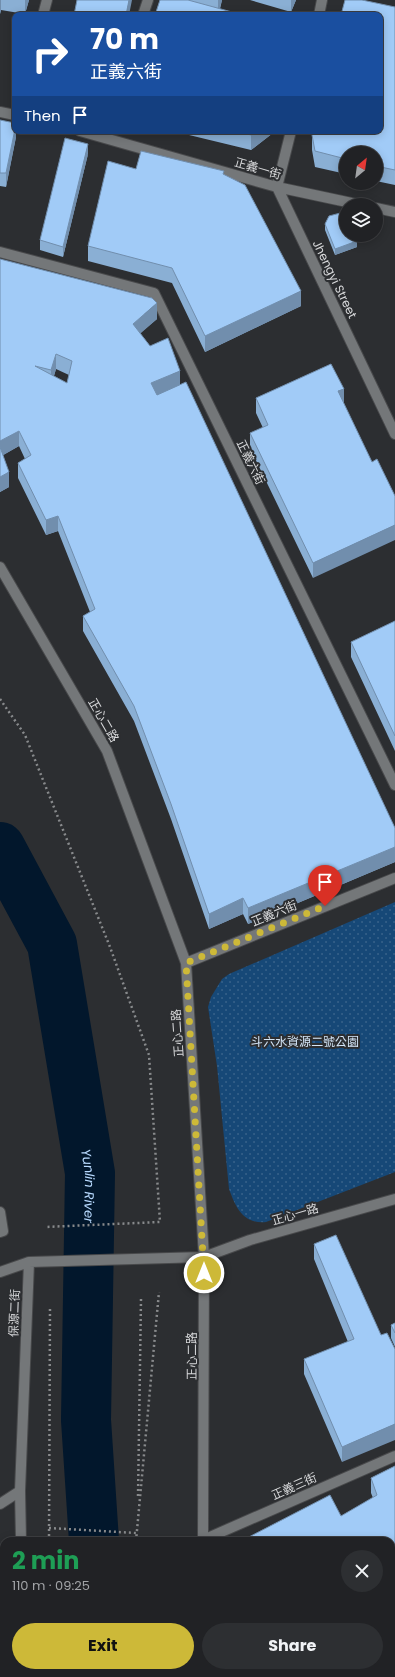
<!DOCTYPE html>
<html lang="en">
<head>
<meta charset="utf-8">
<style>
	body { margin:0; font-family:Poppins,"Noto Sans TC",sans-serif; background:#2d2f32; color:#f1f3f6; height:100vh; display:flex; flex-direction:column; font-size:15px; white-space:nowrap }
	* { box-sizing:border-box; margin:0 }
	p { font-size:13px; color:#a2a4a7 }
	.icon { flex:none; width:22px; height:22px; fill:none; stroke:currentColor; stroke-width:2; stroke-linecap:round; stroke-linejoin:round }
	.map { position:relative; flex:1; overflow:hidden }
	.details { position:absolute; left:0px; top:1537px; width:395px; height:140px; display:flex; flex-direction:column; background:#212225; border-radius:12px 12px 0 0; box-shadow:0 2px 10px #0003,0 0 0 1px #3e3f42 }
	.details>* { flex:none }
	.top-card { position:absolute; left:12px; top:12px; width:371px; height:122px; border-radius:8px; box-shadow:0 2px 10px #0003,0 0 0 1px #3e3f42; background:#1a4fa0; color:#fff; overflow:hidden }
	.needle { width:26px; rotate:29deg }
	.controls { position:absolute; left:339px; top:146px; display:grid; gap:8px }
	.controls a { display:grid; place-items:center; width:44px; height:44px; border-radius:50%; background:#212225; box-shadow:0 2px 10px #0003,0 0 0 1px #3e3f42; font-size:20px }
	.pin { position:absolute; display:grid; place-items:center; width:34px; height:34px; color:#fff; margin:-41px -17px; border-radius:50% 50% 50% 0; rotate:-45deg; box-shadow:0 0 4px #0007 }
	.pin .icon { rotate:45deg }
	.me { position:absolute; width:44px; margin:-22px; rotate:0deg; stroke-linejoin:round; filter:drop-shadow(0 0 3px #0008) }
	.turn { display:flex; align-items:center; gap:14px; height:84px; padding:0 12px; font-size:18px }
	.turn .icon { width:52px; height:52px; stroke-width:2.5 }
	.turn b { display:block; font-size:28px; line-height:34px }
	.then { display:flex; align-items:center; height:38px; padding:0 12px; background:#0003; gap:8px; font-size:15px }
	.round { display:grid; place-items:center; flex:none; width:42px; height:42px; border-radius:21px; background:#2d2f32 }
	.head { display:flex; align-items:center; justify-content:space-between; height:68px; padding:0 12px }
	h1 { font-size:24px; font-weight:700; line-height:30px; color:#1e9e55 }
	.cta { display:flex; gap:8px; margin-top:auto; padding:8px 12px }
	.cta a { flex:1; height:46px; border-radius:24px; background:#cdb938; color:#111; font-size:16px; font-weight:700; line-height:46px; text-align:center }
	.cta a+a { background:#2d2f32; color:#f1f3f6 }
	.map>svg:first-child { display:block }
	.park { fill:url(#park-dots) }
	.lines { fill:none; stroke-linecap:round; stroke-linejoin:round }
	.river { stroke:#02172c; stroke-width:50 }
	.minor-casing { stroke:#48494b; stroke-width:12 }
	.path { stroke:#888a8c; stroke-width:2.5; stroke-dasharray:2 3; stroke-linecap:butt }
	.minor { stroke:#747779; stroke-width:10 }
	.wall { fill:#8aafd4; fill-rule:evenodd }
	.shaded-wall { fill:#718ead }
	.building { fill:#a1cbf7; stroke:#718ead; fill-rule:evenodd }
	.route { stroke:#cdb938; stroke-width:7; stroke-dasharray:0 12.6 }
	.labels { text-anchor:middle; dominant-baseline:central; stroke-width:4; stroke-linejoin:round; paint-order:stroke }
	.street-label { font-size:12px; fill:#d8d9db; stroke:#2c2e31 }
	.park-label { font-size:12px; fill:#d5e7f9; stroke:#2c2e31 }
	.water-label { font-size:13px; font-style:italic; fill:#b7d9fe; stroke:#2c2e31 }
</style>
</head>
<body>
<div class="map">
<svg width="395" height="1677" viewBox="0 0 395 1677">
	<defs>
		<pattern id="park-dots" width="8" height="8" patternUnits="userSpaceOnUse"><rect width="8" height="8" fill="#164877"/><path d="M2 2h.1M6 6h.1" fill="none" stroke="#37628a" stroke-width="1.8" stroke-linecap="round"/></pattern>
	</defs>
	<rect width="100%" height="100%" fill="#2c2e31"/>
	<!-- park -->
	<path class="park" d="M395 902V1172L266 1222C243 1224 236 1208 229 1189L217 1066 208 1007 211 997 222 979 229 974Z"/>
	<g class="lines">
		<!-- river -->
		<g class="river">
			<path id="s1" d="M0 847 52 944 90 1173 86 1420 94 1541"/>
			<path d="M103 1673V1677"/>
		</g>
		<!-- minor casing -->
		<g class="minor-casing">
			<path id="minor" d="M43 15 47 0
				M143 15 148 0
				M319 15 322 0
				M0 112 15 115
				M80 131 277 187 361 205
				M291 131 277 187 395 434
				M376 208 395 212
				M0 252 154 293 395 785
				M0 567 107 751 186 963 204 1257 203 1541
				M186 963 395 878
				M0 1212 3 1231 0 1232
				M0 1272 29 1262
				M0 1504 20 1491
				M203 1540 395 1456
				M21 1541 20 1491 29 1262 204 1257 250 1240 395 1199
				M23 1673V1677
				M201 1677V1673"/>
		</g>
		<!-- path -->
		<path class="path" d="M0 699 25 735 110 947 149 1055 160 1222 45 1227
			M138 1496 141 1299
			M49 1528 136 1533
			M49 1541 50 1306
			M136 1541 159 1292
			M142 1673 143 1677
			M48 1677V1673
			M134 1677V1673"/>
		<!-- minor -->
		<use href="#minor" class="minor"/>
	</g>
	<!-- wall -->
	<path class="wall" d="M0 0H29L25 14 1 10 0 14Z
		M160 0H222L220 9Z
		M250 0H296L291 12Z
		M395 7V185L376 181V153H346V174L315 167 312 150V135Z
		M0 120 16 131V137L6 187 0 186Z
		M189 131H274L273 133 251 150 189 135Z
		M88 154 63 257 40 250V240Z
		M136 169 224 175 301 306 205 352 172 283 88 261V246Z
		M325 224 357 247 335 255 325 230Z
		M0 259 157 319 140 333 180 385 395 828V862L248 924 243 914 209 929 171 819 134 721 83 631V616L90 612 58 531 46 535 18 478V463L25 459 19 446 3 455 9 487 0 492ZM56 369 69 375 67 383 54 376Z
		M331 364 313 578 250 448V433L263 428 256 413V398Z
		M395 621V751L351 657V642Z
		M314 1244 381 1335 342 1462 304 1374V1359L348 1342 314 1259Z
		M395 1323V1347L391 1338V1325Z
		M395 1466V1571L391 1573V1541L341 1516 373 1498 371 1493V1478Z"/>
	<!-- shaded-wall -->
	<path class="shaded-wall" d="M0 0H1V10L0 14Z
		M25 0H29L25 14Z
		M129 0H132L129 15H126Z
		M218 0H222L218 15Z
		M291 0H296L291 12Z
		M15 129V131H16V137L6 187V173Z
		M256 131H274L273 133 251 150V135Z
		M88 144V154L63 257V247Z
		M357 241V247L335 255V249Z
		M301 291V306L205 352V336Z
		M157 303V319L133 340V324Z
		M56 354V369L51 385V370Z
		M180 371V387L151 398V383Z
		M344 389V404L338 391Z
		M19 431V446L0 457V441Z
		M9 472V487L0 492V477Z
		M58 516V531L46 535V520Z
		M395 525V540L313 578V563Z
		M395 847V862L248 924V908Z
		M243 898V914L209 929V914Z
		M395 1424V1440L342 1462V1447Z
		M395 1556V1571L391 1573V1558Z"/>
	<!-- building -->
	<path class="building" d="M77 0H129L126 15H74Z
		M160 0H188L243 15H155Z
		M345 0H362L395 7V170L376 166V153H346V159L315 151 312 135 313 131H380V15H341Z
		M0 120 15 123V129L6 173H0Z
		M236 131H256L251 135Z
		M65 138 88 144 63 247 40 240Z
		M141 151 224 171 223 174 245 185 301 291 205 336 172 268 88 246 108 161 136 169Z
		M344 212 346 216V235H354L357 241 335 249 325 224 329 216Z
		M0 259 152 298 157 303 133 324 150 346 168 338 180 371 151 383 157 395 186 382 395 828V847L248 908 243 898 209 914 171 804 134 706 83 616 95 609 58 516 46 520 18 463 31 455 19 431 0 441ZM56 354 72 361 67 383 35 366 51 370Z
		M331 364 344 389 338 391 372 462 377 459 395 496V525L313 563 250 433 268 425 256 398Z
		M0 447 9 472 0 477Z
		M395 621V736L351 642Z
		M336 1235 381 1335 387 1333 395 1349V1424L342 1447 304 1359 354 1339 314 1244Z
		M395 1323V1333L391 1325Z
		M395 1466V1556L391 1558V1541H243L245 1539 330 1495 341 1516 377 1495 371 1478Z"/>
	<g class="lines">
		<!-- route -->
		<path class="route" d="M204 1273 186 963 325 906"/>
	</g>
	<g class="labels">
		<!-- street labels -->
		<g class="street-label">
			<text transform="translate(258 168) rotate(16)">正義一街</text>
			<text transform="translate(335 279) rotate(64)">Jhengyi Street</text>
			<text transform="translate(251 462) rotate(64)">正義六街</text>
			<text transform="translate(104 720) rotate(60)">正心二路</text>
			<text transform="translate(274 913) rotate(-22)">正義六街</text>
			<text transform="translate(177 1033) rotate(-94)">正心二路</text>
			<text transform="translate(295 1214) rotate(-16)">正心一路</text>
			<text transform="translate(14 1313) rotate(-88)">保源二街</text>
			<text transform="translate(191 1356) rotate(-90)">正心二路</text>
			<text transform="translate(294 1486) rotate(-24)">正義三街</text>
		</g>
		<!-- park labels -->
		<g class="park-label">
			<text x="305" y="1041">斗六水資源二號公園</text>
		</g>
		<!-- water labels -->
		<g class="water-label">
			<text stroke="none"><textPath href="#s1" startOffset="355">Yunlin River</textPath></text>
		</g>
	</g>
</svg>
<div class="controls">
<a><svg class="needle" viewBox="-14 -14 28 28"><path d="M0-13l5 13h-10z" fill="#e53935"/><path d="M0 13l5-13h-10z" fill="#a2a4a7"/></svg></a>
<a><svg class="icon" aria-label="layers" viewBox="0 0 24 24"><path d="M12 4l9 5-9 5-9-5zM3 14l9 5 9-5"/></svg></a>
</div>
<div class="pin" style="left:325px;top:906px;background:#d93025"><svg class="icon" aria-label="arrive" viewBox="0 0 24 24"><path d="M6 21V4h12l-3 4 3 4H6"/></svg></div>
<svg class="me" style="left:204px;top:1273px" viewBox="-20 -20 40 40"><circle r="17" fill="#cdb938" stroke="#fff" stroke-width="3"/><path d="M0-11L8 9 0 5-8 9z" fill="#fff"/></svg>
<div class="top-card">
<div class="turn"><svg class="icon" aria-label="right" viewBox="0 0 24 24"><path d="M7 20v-9h11M14 6l5 5-5 5"/></svg><div><b>70 m</b>正義六街</div></div>
<div class="then">Then<svg class="icon" aria-label="arrive" viewBox="0 0 24 24"><path d="M6 21V4h12l-3 4 3 4H6"/></svg></div>
</div>
<section class="details">
<div class="head"><div><h1>2 min</h1><p>110 m · 09:25</p></div><a class="round"><svg class="icon" aria-label="close" viewBox="0 0 24 24"><path d="M6 6l12 12M18 6L6 18"/></svg></a></div>
<div class="cta"><a>Exit</a><a>Share</a></div>
</section>
</div>
</body>
</html>
